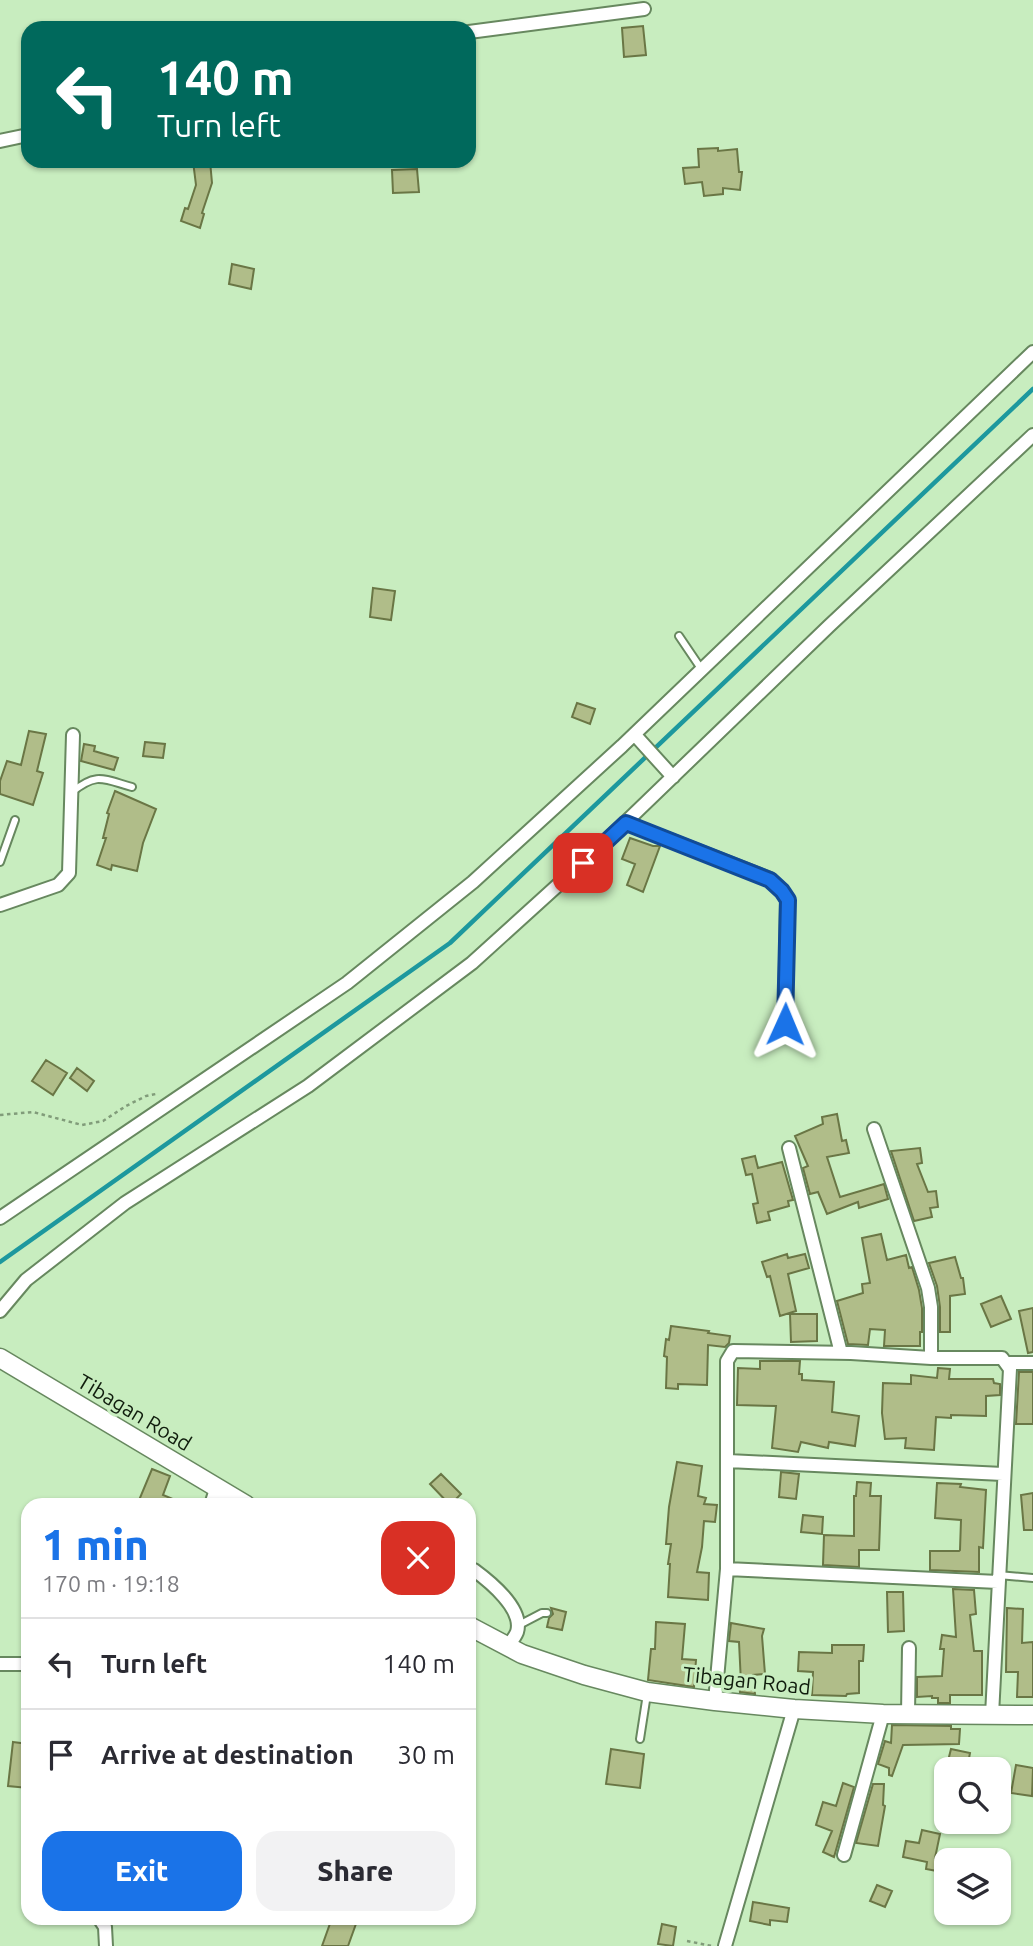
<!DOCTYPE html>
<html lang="en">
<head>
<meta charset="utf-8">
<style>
	body { margin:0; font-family:Ubuntu,sans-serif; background:#f2f2f3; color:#2b2b33; height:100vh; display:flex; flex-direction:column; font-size:26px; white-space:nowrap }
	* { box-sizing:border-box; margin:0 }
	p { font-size:23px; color:#7c7c81 }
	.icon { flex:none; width:38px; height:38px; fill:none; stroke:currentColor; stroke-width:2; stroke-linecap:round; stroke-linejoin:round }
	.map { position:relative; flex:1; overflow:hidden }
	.details { position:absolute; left:21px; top:1498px; width:455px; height:427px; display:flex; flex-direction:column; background:#fff; border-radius:21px; box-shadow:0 2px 5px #0004 }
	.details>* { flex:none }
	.banner { position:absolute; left:21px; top:21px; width:455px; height:147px; border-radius:21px; box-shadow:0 2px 5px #0004; background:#00695c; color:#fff; overflow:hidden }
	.controls { position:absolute; left:934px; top:1757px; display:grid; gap:14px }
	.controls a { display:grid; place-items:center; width:77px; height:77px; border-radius:14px; background:#fff; box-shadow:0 2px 5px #0004; font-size:35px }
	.pin { position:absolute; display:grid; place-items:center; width:60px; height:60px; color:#fff; margin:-30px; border-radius:14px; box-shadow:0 4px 10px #0006 }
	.me { position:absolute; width:77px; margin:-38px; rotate:1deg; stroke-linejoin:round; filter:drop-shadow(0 0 5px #0008) }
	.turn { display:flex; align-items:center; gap:24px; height:147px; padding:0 21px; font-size:32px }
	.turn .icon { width:91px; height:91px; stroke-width:2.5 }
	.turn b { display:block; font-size:49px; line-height:60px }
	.round { display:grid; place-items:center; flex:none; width:74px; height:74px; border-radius:21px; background:#f2f2f3 }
	.head { display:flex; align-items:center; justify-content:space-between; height:119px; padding:0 21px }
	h1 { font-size:42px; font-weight:800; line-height:52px; color:#1a73e8 }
	.action { display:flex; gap:14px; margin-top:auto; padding:14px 21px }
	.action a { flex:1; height:80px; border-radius:21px; background:#1a73e8; color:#fff; font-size:28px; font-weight:800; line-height:80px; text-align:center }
	.action a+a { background:#f2f2f3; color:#2b2b33 }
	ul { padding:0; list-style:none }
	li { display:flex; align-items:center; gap:21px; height:91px; padding:0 21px; border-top:2px solid #e1e1e2 }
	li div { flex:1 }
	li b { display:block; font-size:26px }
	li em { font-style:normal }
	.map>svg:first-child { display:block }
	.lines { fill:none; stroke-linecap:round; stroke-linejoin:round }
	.stream { stroke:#1d989e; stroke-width:4.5 }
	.building { fill:#b0bd89; stroke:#6a7645; stroke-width:2 }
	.lane-casing { stroke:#67885f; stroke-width:10 }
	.street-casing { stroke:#67885f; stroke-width:16 }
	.secondary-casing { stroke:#67885f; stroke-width:21 }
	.path { stroke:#819c7a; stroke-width:2.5; stroke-dasharray:3.5 3.5; stroke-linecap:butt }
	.lane { stroke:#fff; stroke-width:6 }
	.street { stroke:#fff; stroke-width:12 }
	.secondary { stroke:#fff; stroke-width:18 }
	.route-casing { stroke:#114b97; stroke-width:18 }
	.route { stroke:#1a73e8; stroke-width:12 }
	.labels { text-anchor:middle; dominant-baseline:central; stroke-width:6; stroke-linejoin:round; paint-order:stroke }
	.street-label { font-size:21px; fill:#101d0d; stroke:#c8edbf }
</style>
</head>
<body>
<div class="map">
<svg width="1033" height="1946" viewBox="0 0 1033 1946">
	<rect width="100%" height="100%" fill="#c8edbf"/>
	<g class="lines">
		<!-- stream -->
		<path class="stream" d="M0 1262 450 943 1033 389"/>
	</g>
	<!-- building -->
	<path class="building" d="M643 26 646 55 624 57 622 28Z
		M718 148V151L737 149 739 172H742L740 190 723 188V194L704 196 702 182 685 184 683 168 699 167 698 149Z
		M193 161H210L212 183 202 213 204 214 200 228 181 221 185 208 188 209 196 185Z
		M417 169 419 192 393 193 392 170Z
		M232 264 254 269 251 289 229 284Z
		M373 588 395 591 391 620 370 617Z
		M577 703 595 709 590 724 572 717Z
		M29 731 46 734 37 771 43 773 33 805 0 794V781L7 761 21 765Z
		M145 742 165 744 163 758 143 756Z
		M84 744 95 746 94 751 118 758 114 770 81 761Z
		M115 791 156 809 143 843 137 871 112 865 111 870 97 865 106 838H103L109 814 107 813Z
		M630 838 653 846H660L643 892 627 885 635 864 622 859Z
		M46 1060 67 1073 53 1095 32 1081Z
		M77 1068 94 1081 87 1091 70 1078Z
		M837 1114 842 1141 846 1140 849 1153 827 1157 840 1197 884 1184 888 1199 859 1208 858 1202 827 1214 818 1192 810 1194 803 1168 808 1166 795 1136 823 1124 822 1117Z
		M920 1148 922 1163 917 1164 928 1192 936 1191 938 1207 930 1208 932 1217 914 1221 891 1151Z
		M755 1156 758 1168 782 1162 793 1200 788 1201 789 1206 768 1212 770 1220 757 1223 753 1204 758 1203 752 1174 746 1175 742 1159Z
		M881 1234 887 1260 906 1255 909 1268 912 1267 919 1290 922 1308V1332H920V1346H884L885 1330 870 1329 868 1345 848 1344 837 1301 863 1293 862 1284 870 1283 862 1238Z
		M787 1254 788 1258 805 1254 809 1268 788 1274 796 1311 780 1316 770 1276 767 1277 762 1262Z
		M955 1257 961 1278H963L965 1294 950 1296V1332H940V1307L937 1286 929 1263Z
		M1001 1296 1011 1319 991 1327 981 1304Z
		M1033 1308V1352L1028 1353 1019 1311Z
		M790 1314H817V1341L791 1342Z
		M671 1326 709 1331 708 1333 730 1336 729 1343 725 1347 708 1345 707 1385 678 1384V1389L666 1388 667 1357 664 1356 666 1339 669 1340Z
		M760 1361H800L799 1374H802V1380L834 1382 832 1412 859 1416 855 1446 829 1442 828 1448 801 1442 798 1452 772 1448 776 1406 737 1405 738 1368 760 1369Z
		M938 1368 950 1369 949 1379H993L994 1383 1000 1384V1395L986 1396V1416L951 1415V1418L936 1417 934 1450 905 1448 906 1438 885 1439 882 1413 883 1383 911 1384V1375L937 1378Z
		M1019 1372H1033V1424H1016Z
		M677 1462 702 1466 698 1496 706 1498 704 1504 717 1505 715 1522 704 1521 702 1547 697 1572 709 1573 708 1600 668 1597 670 1564H668L671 1544H666L669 1507Z
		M152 1469 170 1476 163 1495 187 1505H137Z
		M781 1472 799 1474 796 1499 779 1497Z
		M441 1474 461 1494 450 1505 430 1484Z
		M857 1482 871 1483 870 1496H881L879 1550H859V1567L823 1565 824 1535 854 1536V1496H856Z
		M937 1483 961 1484 960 1487 986 1490 983 1548 979 1547V1572L930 1570V1551H959L960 1550 961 1520 935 1518Z
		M1033 1493V1530H1024L1021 1495Z
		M803 1515 823 1517 822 1534 801 1532Z
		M953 1589 974 1590 976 1614 970 1615 974 1651H982V1695H950V1703H938V1698H932V1696L917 1697V1677L942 1676 944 1649H940L942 1635 956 1637Z
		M887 1592H903L904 1631 888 1632Z
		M551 1608 566 1612 562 1630 547 1627 549 1618 553 1614Z
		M1007 1608 1023 1609 1022 1643 1033 1642V1697H1017L1018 1672H1006Z
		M656 1622 685 1624 682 1659 696 1660 694 1687 648 1680 651 1649H655Z
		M731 1623 764 1629 762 1636 765 1674 753 1675 755 1694 740 1692 739 1683H741L739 1642 729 1641Z
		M832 1645H864L863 1661H859V1693L847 1694 846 1696 812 1695 813 1672 798 1671 799 1652 832 1653Z
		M892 1725 951 1726V1729H960L959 1744 903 1745 892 1776 889 1775V1768L878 1764 885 1741 891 1743Z
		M13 1742 28 1744V1788L8 1786Z
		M611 1749 644 1754 640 1788 606 1784Z
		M951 1749 970 1753 967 1769H946Z
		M1016 1765 1033 1768 1032 1796 1011 1793Z
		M843 1783 854 1787 834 1857 823 1852 832 1831 816 1825 823 1802 836 1806Z
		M873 1784H884L883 1805 885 1806 878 1846 856 1843Z
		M922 1830 940 1834 935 1858 939 1859 937 1871 926 1869 927 1862 903 1857 906 1841 919 1843Z
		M877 1885 892 1891 885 1907 870 1901Z
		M753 1902 789 1908 787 1922 770 1920V1925L750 1921Z
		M332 1918H350L357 1921 348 1946H322Z
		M662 1924 676 1927 673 1946 658 1944Z"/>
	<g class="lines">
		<!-- lane casing -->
		<g class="lane-casing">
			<path id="lane" d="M679 636 702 670
				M72 792C97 772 103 779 132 787
				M0 862 15 820
				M998 1575 1033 1578
				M519 1625 542 1613H547
				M640 1739 647 1694"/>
		</g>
		<!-- street casing -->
		<g class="street-casing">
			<path id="street" d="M469 32 644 9
				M0 141 28 135
				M635 735 673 777
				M626 823 770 879 782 891 787 900 785 1024
				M0 905 58 885 69 873 73 735
				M874 1129 928 1288 931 1307V1358
				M789 1148 841 1353
				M0 1218 347 983 473 882 622 746 1033 352
				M0 1311 26 1280 125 1203 308 1086 472 963 601 846 829 626 1033 435
				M1007 1363H1033
				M728 1461 1003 1474
				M211 1505 216 1489
				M727 1569 998 1582
				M474 1570C489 1581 524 1609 517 1632 515 1637 511 1642 508 1646
				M0 1664H28
				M715 1701 727 1569V1361L733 1351 851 1353 931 1358H1002L1010 1369 992 1715
				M908 1714 909 1648
				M844 1855 883 1714
				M99 1918 105 1927 106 1946
				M725 1946 794 1709"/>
		</g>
		<!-- secondary casing -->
		<g class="secondary-casing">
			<path id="secondary" d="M0 1358 246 1505
				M469 1626 522 1654 584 1675 647 1692 715 1701 794 1709 883 1714 1033 1715"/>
		</g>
		<!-- path -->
		<path class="path" d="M0 1115 33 1112 82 1125 103 1121 126 1106 146 1096 156 1094
			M687 1941 712 1946"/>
		<!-- lane -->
		<use href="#lane" class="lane"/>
		<!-- street -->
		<use href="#street" class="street"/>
		<!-- secondary -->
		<use href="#secondary" class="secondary"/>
	</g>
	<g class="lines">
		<!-- route casing -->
		<g class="route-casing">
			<path id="route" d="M583 863 626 823 770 880 782 891 788 900 785 1024"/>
		</g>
		<!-- route -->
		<use href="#route" class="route"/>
	</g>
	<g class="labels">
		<!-- street labels -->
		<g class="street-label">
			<text transform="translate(135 1412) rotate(31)">Tibagan Road</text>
			<text transform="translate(747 1680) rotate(6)">Tibagan Road</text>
		</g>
	</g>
</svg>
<div class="controls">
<a><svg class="icon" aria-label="search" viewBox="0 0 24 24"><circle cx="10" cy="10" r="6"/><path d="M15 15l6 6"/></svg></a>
<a><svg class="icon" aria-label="layers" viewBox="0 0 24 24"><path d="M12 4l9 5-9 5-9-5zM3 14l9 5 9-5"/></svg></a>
</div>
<div class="pin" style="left:583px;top:863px;background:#d93025"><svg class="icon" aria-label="arrive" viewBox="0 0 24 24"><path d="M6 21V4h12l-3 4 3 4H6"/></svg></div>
<svg class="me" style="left:785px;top:1024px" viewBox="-20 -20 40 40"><path d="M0-17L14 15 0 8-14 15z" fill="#1a73e8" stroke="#fff" stroke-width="4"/></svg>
<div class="banner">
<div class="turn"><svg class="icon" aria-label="left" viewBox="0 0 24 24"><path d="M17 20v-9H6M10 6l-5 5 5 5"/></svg><div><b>140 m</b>Turn left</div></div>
</div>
<section class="details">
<div class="head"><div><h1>1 min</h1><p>170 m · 19:18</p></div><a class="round" style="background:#d93025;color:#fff"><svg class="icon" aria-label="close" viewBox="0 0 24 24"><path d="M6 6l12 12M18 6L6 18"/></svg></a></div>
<ul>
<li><svg class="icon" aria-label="left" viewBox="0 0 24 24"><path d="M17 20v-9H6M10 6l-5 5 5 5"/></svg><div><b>Turn left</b></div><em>140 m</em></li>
<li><svg class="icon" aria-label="arrive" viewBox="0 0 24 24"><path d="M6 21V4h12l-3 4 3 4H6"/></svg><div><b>Arrive at destination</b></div><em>30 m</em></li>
</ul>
<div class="action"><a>Exit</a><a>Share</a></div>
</section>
</div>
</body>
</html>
